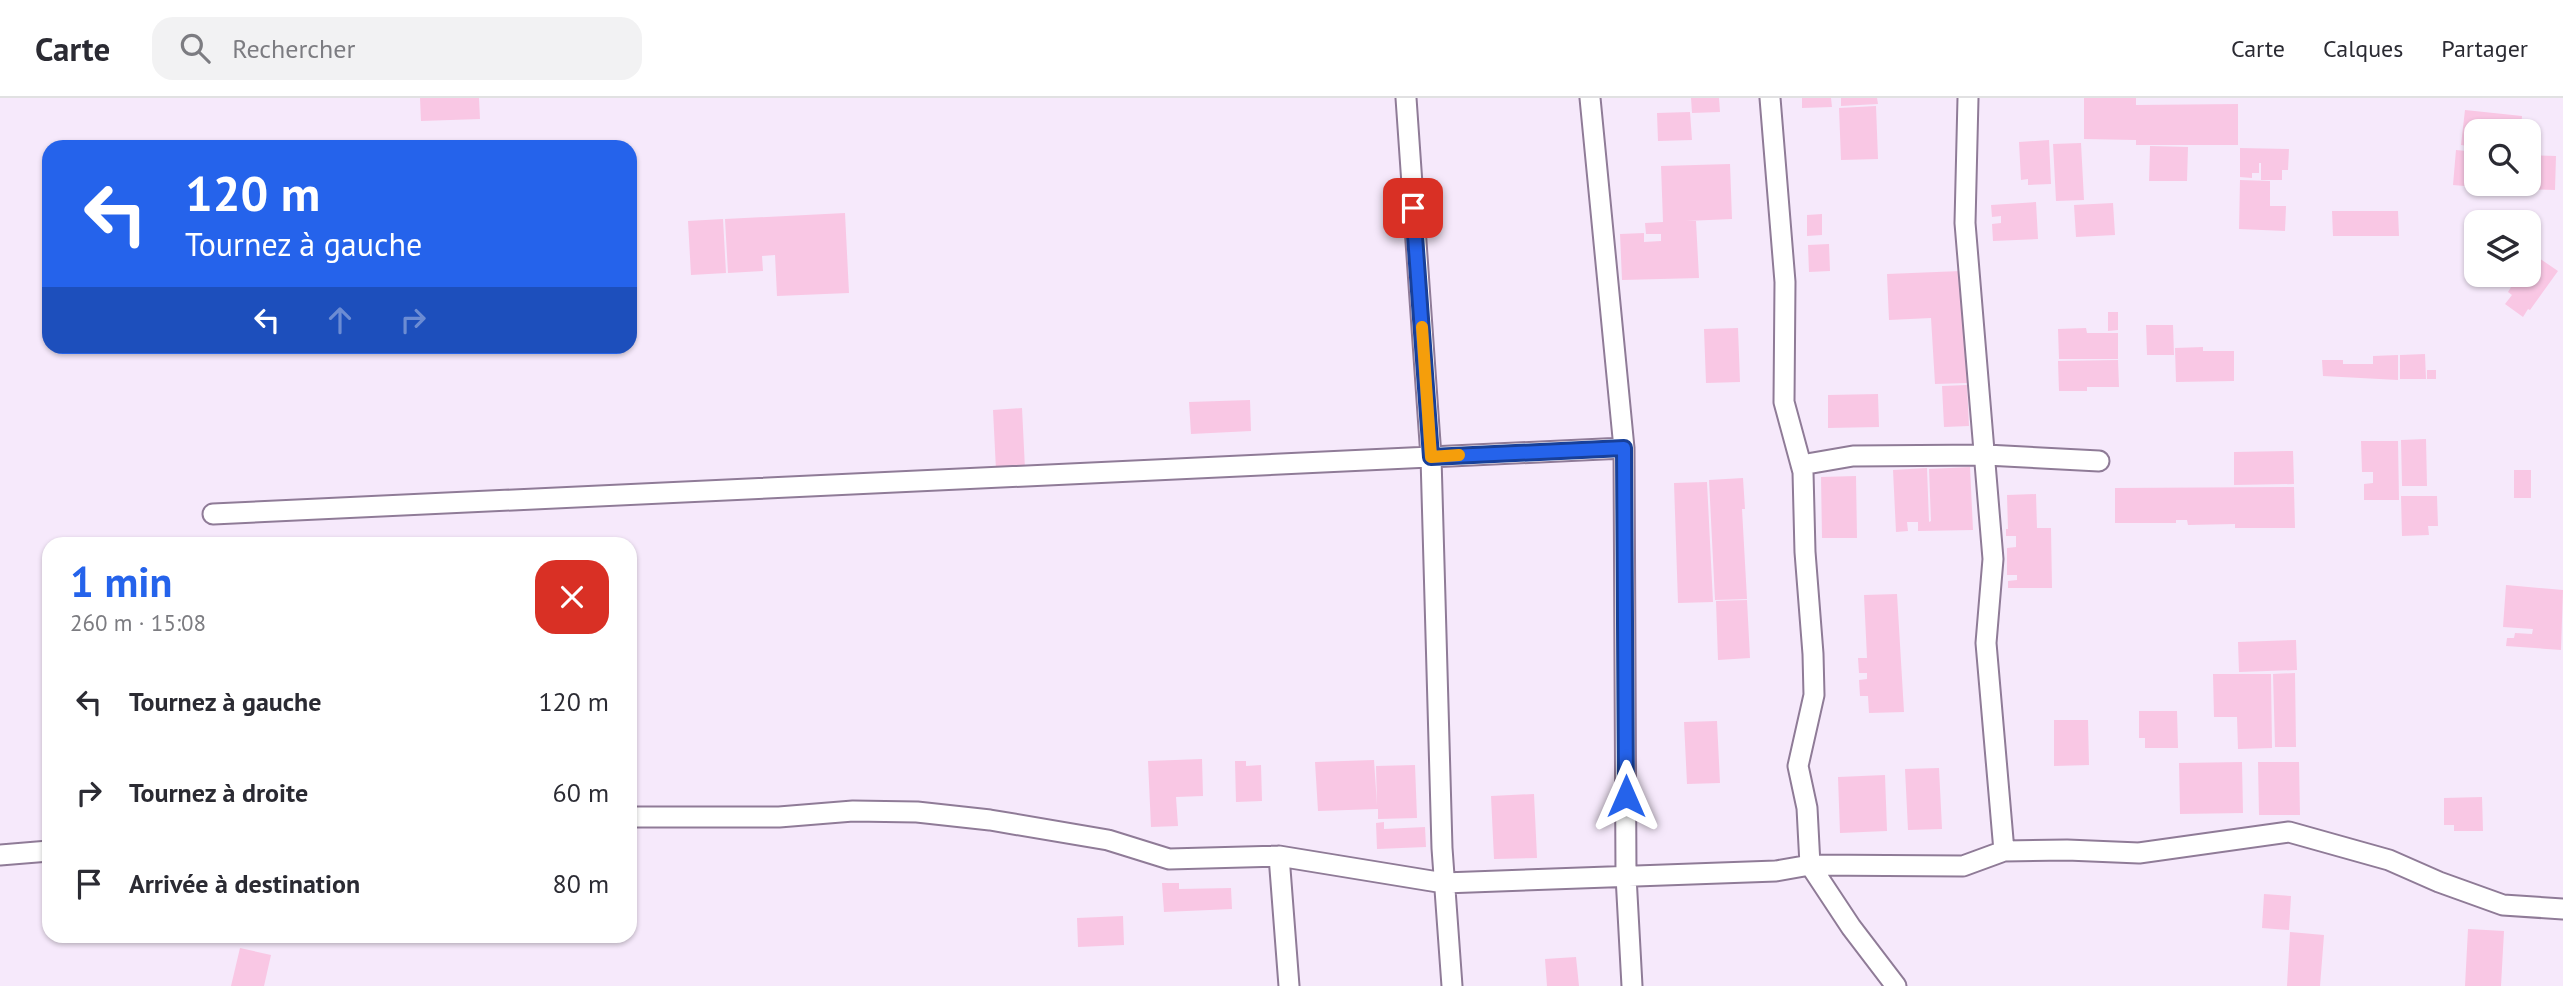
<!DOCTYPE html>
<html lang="fr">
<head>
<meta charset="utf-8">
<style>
	body { margin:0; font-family:"PT Sans",sans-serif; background:#f2f2f3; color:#2b2b33; height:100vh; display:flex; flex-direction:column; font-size:26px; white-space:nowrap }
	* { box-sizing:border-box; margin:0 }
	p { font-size:23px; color:#7c7c81 }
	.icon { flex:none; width:38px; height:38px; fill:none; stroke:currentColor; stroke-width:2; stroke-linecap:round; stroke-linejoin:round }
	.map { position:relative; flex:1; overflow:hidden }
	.sheet { position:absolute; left:42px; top:439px; width:595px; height:406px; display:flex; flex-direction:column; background:#fff; border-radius:21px; box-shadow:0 2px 5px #0004 }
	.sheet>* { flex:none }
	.hud { position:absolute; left:42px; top:42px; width:595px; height:214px; border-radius:21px; box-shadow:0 2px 5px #0004; background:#2563eb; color:#fff; overflow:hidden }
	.tools { position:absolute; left:2464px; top:21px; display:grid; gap:14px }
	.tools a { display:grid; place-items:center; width:77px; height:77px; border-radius:14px; background:#fff; box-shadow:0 2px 5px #0004; font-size:35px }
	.pin { position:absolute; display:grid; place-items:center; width:60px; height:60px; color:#fff; margin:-30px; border-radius:14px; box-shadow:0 4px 10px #0006 }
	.me { position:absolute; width:77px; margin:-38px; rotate:0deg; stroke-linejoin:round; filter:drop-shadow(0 0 5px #0008) }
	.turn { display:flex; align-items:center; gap:24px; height:147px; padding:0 28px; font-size:32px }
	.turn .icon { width:91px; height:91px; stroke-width:2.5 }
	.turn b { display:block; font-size:49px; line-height:60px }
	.lanes { display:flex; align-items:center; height:66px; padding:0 28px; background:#0003; justify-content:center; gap:35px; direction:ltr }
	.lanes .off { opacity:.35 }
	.round { display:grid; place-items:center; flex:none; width:74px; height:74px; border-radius:21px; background:#f2f2f3 }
	.head { display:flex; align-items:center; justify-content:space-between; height:119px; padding:0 28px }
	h1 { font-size:42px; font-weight:700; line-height:52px; color:#2563eb }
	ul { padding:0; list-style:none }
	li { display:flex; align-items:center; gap:21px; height:91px; padding:0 28px }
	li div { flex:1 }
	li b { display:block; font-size:26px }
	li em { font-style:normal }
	header { display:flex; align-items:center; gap:42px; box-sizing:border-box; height:98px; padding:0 35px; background:#fff; border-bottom:2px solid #e1e1e2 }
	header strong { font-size:33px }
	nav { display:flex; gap:38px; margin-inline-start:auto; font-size:24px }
	.search { width:490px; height:63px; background:#f2f2f3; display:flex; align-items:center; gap:18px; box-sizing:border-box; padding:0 24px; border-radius:21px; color:#7c7c81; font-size:26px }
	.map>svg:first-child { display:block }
	.building { fill:#f9c7e4 }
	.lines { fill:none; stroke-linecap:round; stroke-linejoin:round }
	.minor-casing { stroke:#8f7b97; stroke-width:23 }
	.minor { stroke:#fff; stroke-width:19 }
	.route-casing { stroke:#184099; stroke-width:18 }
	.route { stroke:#2563eb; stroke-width:12 }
	.slow { stroke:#f59e0b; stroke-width:12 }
</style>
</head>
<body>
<header>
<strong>Carte</strong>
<div class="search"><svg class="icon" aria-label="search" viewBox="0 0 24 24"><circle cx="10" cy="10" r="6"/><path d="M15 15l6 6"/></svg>Rechercher</div>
<nav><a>Carte</a><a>Calques</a><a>Partager</a></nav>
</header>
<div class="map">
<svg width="2563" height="888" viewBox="0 0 2563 888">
	<rect width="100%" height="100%" fill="#f6e9fb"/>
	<!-- building -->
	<path class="building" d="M420 0H479L480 21 421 23Z
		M1691 0H1719L1720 14 1692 15Z
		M1802 0H1831L1832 9 1802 10Z
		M1841 0H1877L1878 6 1841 8Z
		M2084 0H2136V7L2238 6V47H2136V42L2084 41Z
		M1876 8 1878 61 1841 62 1839 10Z
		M2465 12 2522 18 2521 33H2476V49L2461 47Z
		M1690 14 1692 42 1658 43 1657 15Z
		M2049 42 2051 86 2028 87V81L2021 82 2019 44Z
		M2081 45 2084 102 2056 103 2053 46Z
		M2150 48 2188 49 2187 83H2149Z
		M2240 50 2289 51 2288 72H2282V82H2261V65H2259V75H2252V80L2240 79Z
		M2456 52 2476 54V86H2512L2511 92 2453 87Z
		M2529 57 2556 58 2555 92 2516 91V86H2529Z
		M1730 66 1732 121 1686 123H1696L1699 180 1622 182 1620 136 1644 135V144L1661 143V136H1646L1645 125 1663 124 1661 68Z
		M2240 82 2270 83V108H2286L2285 133 2239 131Z
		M2036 104 2038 141 1993 143 1992 126 2001 125V118L1992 119 1991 107Z
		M2113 105 2115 137 2076 139 2074 107Z
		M2332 113H2398L2399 138H2333Z
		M845 115 849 195 777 198 775 157 762 158 763 173 728 175 725 121Z
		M1822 116V137L1807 138V117Z
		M723 121 726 175 691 177 688 123Z
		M1829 146 1830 173 1809 174 1808 147Z
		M2536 158 2558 173 2530 212 2528 211 2523 219 2505 206 2512 197 2508 194 2513 186 2508 183 2512 177H2529V163L2531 165Z
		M1961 173 1967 285 1935 286 1931 220 1889 222 1887 176Z
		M2108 214H2118V232L2108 233Z
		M2146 227H2173L2174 257H2147Z
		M1738 230 1740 284 1706 285 1704 231Z
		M2086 230 2087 235H2118V261H2059L2058 231Z
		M2203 249V253H2234V283L2176 284 2175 250Z
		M2425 256 2426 281H2400V257Z
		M2398 257V282L2323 278 2322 262H2343V266H2373V258Z
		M2118 262 2119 289H2087V293H2059L2058 263Z
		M2427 272H2436V281H2427Z
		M1967 287 1969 328 1944 329 1942 288Z
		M1878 296 1879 329 1828 330V297Z
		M1250 302 1251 333 1191 336 1189 304Z
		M1022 310 1025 371 996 372 993 312Z
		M2426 341 2427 388H2402L2401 342Z
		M2361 343H2398L2399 402H2364V386L2373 385V374H2362Z
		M2293 353 2294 386 2234 387V354Z
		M1970 369 1973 432 1918 433V424H1907L1908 433 1896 434 1893 372 1927 370 1929 424 1931 423 1929 371Z
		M2514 372H2531V400H2514Z
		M1856 378 1857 440H1822L1821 379Z
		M1743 380 1745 411H1742L1747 501 1715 502 1709 382Z
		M1707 384 1713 504 1678 505 1674 385Z
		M2294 389 2295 430H2235V426L2188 427 2187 422H2176V425H2115V390Z
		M2036 396 2037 430H2051L2052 490H2008V483L2017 482V477H2007V450L2016 449V438H2006V431H2008L2007 397Z
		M2401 398H2437L2438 428H2428L2429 437 2402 438Z
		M2506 487 2563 492 2561 552 2506 548 2507 540H2514L2515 535 2532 536 2533 531 2503 529Z
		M1897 496 1904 614 1869 615 1868 598H1860L1859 582 1867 581V575H1859L1858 560H1867L1864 497Z
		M1747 502 1750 560 1718 562 1716 503Z
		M2296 542 2297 572 2239 574 2238 544Z
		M2295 575 2296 649H2275L2273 576Z
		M2213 576H2271L2272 650 2238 651 2237 619H2214Z
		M2139 613H2177L2178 650H2145V640H2139Z
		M2054 622H2088L2089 667 2054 668Z
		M1717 623 1720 685 1687 686 1684 624Z
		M1202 661 1203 698 1176 699 1178 728 1151 729 1148 663Z
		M1374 662 1377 707 1376 668 1415 667 1417 720 1378 721V711L1318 713 1315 664Z
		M1235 663H1246V668L1261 667 1262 703 1236 704Z
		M2242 664 2243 715 2180 716 2179 665Z
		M2258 664H2299L2300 717H2259Z
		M1939 670 1942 731 1908 732 1905 671Z
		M1885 677 1887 733 1840 735 1838 679Z
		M1534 696 1537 760 1494 761 1491 698Z
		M2482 699 2483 733H2454V727H2444V700Z
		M1384 724V731L1425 729 1426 749 1377 751 1376 725Z
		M1162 785H1179V791L1231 790 1232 811 1164 814Z
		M2264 796 2291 798 2289 832 2262 830Z
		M1123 818 1124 847 1078 849 1077 820Z
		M2468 831 2504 833 2501 888H2465Z
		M2290 834 2324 837 2320 888H2287Z
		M240 850 271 857 264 888H231Z
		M1576 859 1579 888H1547L1545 861Z"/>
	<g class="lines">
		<!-- minor casing -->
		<g class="minor-casing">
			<path id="minor" d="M1406 0 1431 359 1442 750 1452 888
				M1590 0 1624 350 1626 778 1632 888
				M1770 0 1785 184 1784 304 1803 374 1805 454 1813 556 1814 597 1798 668 1807 710 1810 767 1851 829 1896 888
				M1968 0 1965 125 1993 461 1986 545 2004 753
				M1801 367 1853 358 1986 357 2099 363
				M213 416 1624 350
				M630 719H779L853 713 917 714 990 722 1108 742 1169 761 1279 758 1444 785 1776 773 1810 767 1963 768 2004 753 2067 752 2139 755 2289 734 2389 762 2439 784 2503 807 2563 811
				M0 757 49 753
				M1279 758 1289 888"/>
		</g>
		<!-- minor -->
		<use href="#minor" class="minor"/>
	</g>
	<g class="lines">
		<!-- route casing -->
		<g class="route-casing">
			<path id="route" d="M1413 110 1431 359 1624 350 1626 698"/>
		</g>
		<!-- route -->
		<use href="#route" class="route"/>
		<!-- slow -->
		<path class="slow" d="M1422 229 1431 359 1459 357"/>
	</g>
</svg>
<div class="tools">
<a><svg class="icon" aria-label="search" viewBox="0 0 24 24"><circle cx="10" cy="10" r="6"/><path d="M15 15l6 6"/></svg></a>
<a><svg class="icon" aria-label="layers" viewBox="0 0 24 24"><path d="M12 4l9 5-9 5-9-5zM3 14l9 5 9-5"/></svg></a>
</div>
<div class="pin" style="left:1413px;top:110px;background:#d93025"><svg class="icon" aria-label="arrive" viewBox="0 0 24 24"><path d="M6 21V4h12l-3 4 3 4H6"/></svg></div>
<svg class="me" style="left:1626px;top:698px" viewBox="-20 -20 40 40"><path d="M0-17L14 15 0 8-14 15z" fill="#2563eb" stroke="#fff" stroke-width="4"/></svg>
<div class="hud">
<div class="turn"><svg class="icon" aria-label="left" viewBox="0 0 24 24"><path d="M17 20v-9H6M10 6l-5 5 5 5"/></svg><div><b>120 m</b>Tournez à gauche</div></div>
<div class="lanes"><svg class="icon" aria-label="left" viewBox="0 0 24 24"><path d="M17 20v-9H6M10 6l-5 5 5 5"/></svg><svg class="icon off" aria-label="ahead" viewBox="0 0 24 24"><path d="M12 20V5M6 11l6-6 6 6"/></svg><svg class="icon off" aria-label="right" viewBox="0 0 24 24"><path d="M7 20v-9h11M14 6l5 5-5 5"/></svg></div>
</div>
<section class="sheet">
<div class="head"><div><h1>1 min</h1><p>260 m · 15:08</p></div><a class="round" style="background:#d93025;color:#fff"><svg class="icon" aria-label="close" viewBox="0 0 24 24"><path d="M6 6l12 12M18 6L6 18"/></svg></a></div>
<ul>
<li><svg class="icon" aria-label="left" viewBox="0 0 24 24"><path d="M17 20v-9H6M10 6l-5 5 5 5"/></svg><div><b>Tournez à gauche</b></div><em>120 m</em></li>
<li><svg class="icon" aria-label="right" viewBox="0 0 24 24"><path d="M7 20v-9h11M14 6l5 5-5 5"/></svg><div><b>Tournez à droite</b></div><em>60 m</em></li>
<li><svg class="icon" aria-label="arrive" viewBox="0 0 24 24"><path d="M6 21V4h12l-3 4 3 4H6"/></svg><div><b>Arrivée à destination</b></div><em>80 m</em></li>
</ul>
</section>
</div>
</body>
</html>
